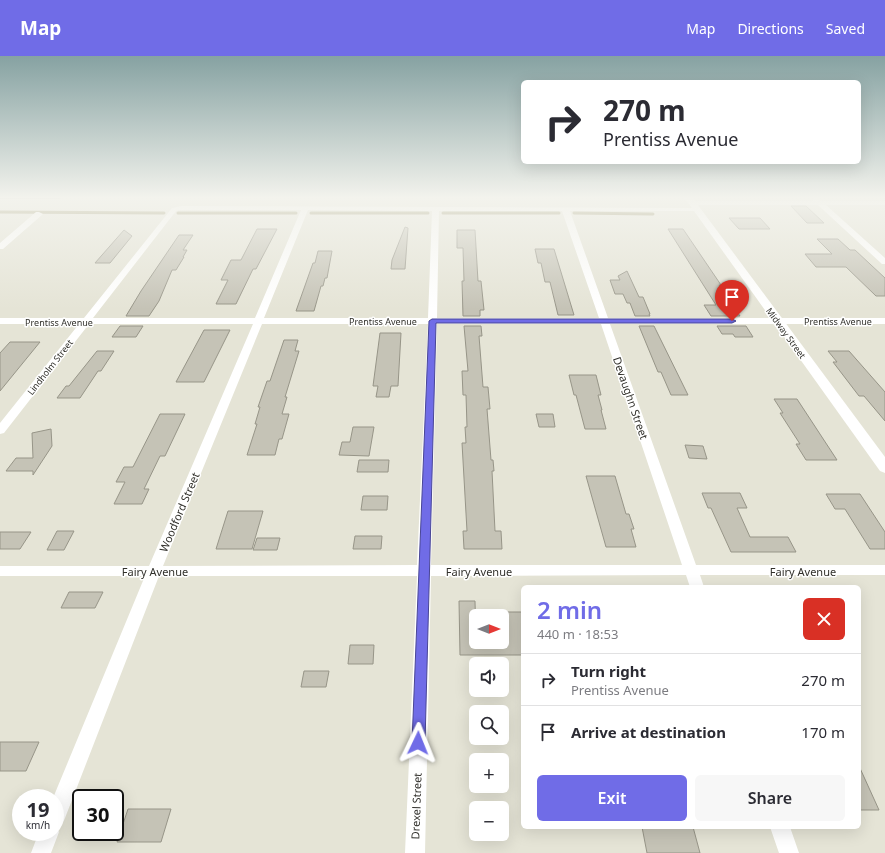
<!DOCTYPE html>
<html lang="en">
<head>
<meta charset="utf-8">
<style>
	body { margin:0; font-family:"Noto Sans",sans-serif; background:#f7f7f7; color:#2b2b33; height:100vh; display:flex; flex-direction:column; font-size:15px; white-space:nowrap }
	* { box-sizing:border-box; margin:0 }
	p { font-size:13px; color:#7c7c81 }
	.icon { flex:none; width:22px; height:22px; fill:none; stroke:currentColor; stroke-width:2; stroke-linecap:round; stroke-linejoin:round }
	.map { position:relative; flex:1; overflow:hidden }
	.sheet { position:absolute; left:521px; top:529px; width:340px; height:244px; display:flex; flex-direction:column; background:#fff; border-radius:6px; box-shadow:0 4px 16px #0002 }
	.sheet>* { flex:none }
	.guide { position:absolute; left:521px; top:24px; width:340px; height:84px; border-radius:6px; box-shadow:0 4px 16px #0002; background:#fff; color:#2b2b33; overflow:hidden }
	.needle { width:26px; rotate:90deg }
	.buttons { position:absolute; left:469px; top:553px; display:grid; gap:8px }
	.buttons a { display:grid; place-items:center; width:40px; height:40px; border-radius:6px; background:#fff; box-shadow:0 4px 16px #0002; font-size:20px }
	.speed { position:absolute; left:12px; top:733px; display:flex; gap:8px; font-size:20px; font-weight:700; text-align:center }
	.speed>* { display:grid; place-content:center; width:52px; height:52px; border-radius:50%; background:#fff; box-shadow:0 4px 16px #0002; line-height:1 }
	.speed small { font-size:10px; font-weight:400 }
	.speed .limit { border:2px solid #111; border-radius:6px; background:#fff; color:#111 }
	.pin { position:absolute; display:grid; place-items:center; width:34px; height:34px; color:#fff; margin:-41px -17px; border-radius:50% 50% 50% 0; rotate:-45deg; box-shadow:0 0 4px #0007 }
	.pin .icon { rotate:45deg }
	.me { position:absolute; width:44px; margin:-22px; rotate:2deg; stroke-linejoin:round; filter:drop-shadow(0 0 3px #0008) }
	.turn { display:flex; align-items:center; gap:14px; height:84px; padding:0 16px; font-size:18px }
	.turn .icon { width:52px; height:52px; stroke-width:2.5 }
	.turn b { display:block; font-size:28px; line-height:34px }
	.round { display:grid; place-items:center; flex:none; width:42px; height:42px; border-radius:6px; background:#f7f7f7 }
	.summary { display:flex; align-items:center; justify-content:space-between; height:68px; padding:0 16px }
	h1 { font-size:24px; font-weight:600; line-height:30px; color:#706ce7 }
	.cta { display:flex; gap:8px; margin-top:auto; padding:8px 16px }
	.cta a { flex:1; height:46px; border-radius:6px; background:#706ce7; color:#fff; font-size:16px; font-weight:600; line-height:46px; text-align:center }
	.cta a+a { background:#f7f7f7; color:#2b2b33 }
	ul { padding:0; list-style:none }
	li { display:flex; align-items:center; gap:12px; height:52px; padding:0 16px; border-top:1px solid #e1e1e2 }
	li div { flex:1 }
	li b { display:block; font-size:15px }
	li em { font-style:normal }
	header { display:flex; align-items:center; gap:24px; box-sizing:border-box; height:56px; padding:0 20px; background:#706ce7; color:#fff }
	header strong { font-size:19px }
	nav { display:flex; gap:22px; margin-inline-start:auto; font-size:14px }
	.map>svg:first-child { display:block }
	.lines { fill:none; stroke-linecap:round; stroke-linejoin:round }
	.stream { stroke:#766e36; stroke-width:3 }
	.building { fill:#c5c3b6; stroke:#979588 }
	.minor { fill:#fff; fill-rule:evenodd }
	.tertiary { fill:#fff; fill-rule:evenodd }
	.rail { stroke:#44433d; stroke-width:2 }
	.route { fill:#706ce7; stroke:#494696 }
	.labels { text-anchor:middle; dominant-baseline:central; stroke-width:3; stroke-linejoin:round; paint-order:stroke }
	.far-street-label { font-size:9px; fill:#31302b; stroke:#fff }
	.street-label { font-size:11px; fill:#31302b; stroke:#fff }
</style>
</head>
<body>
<header>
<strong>Map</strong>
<nav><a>Map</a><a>Directions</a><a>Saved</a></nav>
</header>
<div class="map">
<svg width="885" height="797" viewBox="0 0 885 797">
	<rect width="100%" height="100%" fill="#e5e4d6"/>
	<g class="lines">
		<!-- stream -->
		<path class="stream" d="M0 156 164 157
			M178 157H296
			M311 157H428
			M443 157H559
			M574 157 653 158"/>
	</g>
	<!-- building -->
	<path class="building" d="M791 150H806L824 167H807Z
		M729 162H760L770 173H739Z
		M405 171 408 172 405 213H391L392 204Z
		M257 173H277L256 213H253L236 248H216L228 224H221L231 204H241Z
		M668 173H683L721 229H719L740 260H711L704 249H716Z
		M124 174 132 180 110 207H95Z
		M457 174H475L478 225H481L484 254H480V260H463L462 225H464L463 192H457Z
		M179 179H193L183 194H187L183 201H184L176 214H172L159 245 149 260H126L141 235Z
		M817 183H838L850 194H855L885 222V240H876L846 211H816L805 198H832Z
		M535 193H554L574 259H558L550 226H545L541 207H538Z
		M318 195H332L327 222H325L323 230H321L314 255H296L313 207H315Z
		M627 215 639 241H643L650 258H649L650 260H635L630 247H627L623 238H615L610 224H620L618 220Z
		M120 270H143L136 281H112Z
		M464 270H481L482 280H479L483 331H488L490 353H487L491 404H493L494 415H492L495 475H501L502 493H464L463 475H467L462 387H466L465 371H467L466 339H463L462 315H468Z
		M639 270H654L688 339H671L661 316H658Z
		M717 270H746L753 281H735L733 278H722Z
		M204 274H230L204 326H176Z
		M380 277H401L398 330H391L389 341H376L378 330H373Z
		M284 284H298L295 295H299L285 341H287L282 358H289L282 383H279L275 399H247L257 368H255L260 351H258L267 325H270Z
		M10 286H40L0 335V297Z
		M97 295H114L101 315H98L80 342H57L66 330H69Z
		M828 295H849L885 336V365L864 340H859L833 306H837Z
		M569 319H596L601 339H598L602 354H601L606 373H585L576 339H574Z
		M774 343H797L837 404H806L796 388H800L780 357H783Z
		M160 358H185L165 400H160L144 433H149L142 448H114L125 426H116L124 411H133Z
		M536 358H553L555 371H539Z
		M353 371H374L369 400 339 399 342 386H350Z
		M51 373 52 390 33 419V415H6L16 402H33L32 377Z
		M685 389 703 390 707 403 689 402Z
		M359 404H389L388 416H357Z
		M586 420H615L626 458H629L634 473H631L636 491H606Z
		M702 437H740L747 452H737L750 481H788L796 496H731L711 452H708Z
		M826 438H860L885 476V493H870L845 453H835Z
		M363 440H388L387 454H361Z
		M228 455H263L252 493H216Z
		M57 475H74L64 494H47Z
		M0 476H31L20 493H0Z
		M355 480H382L381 493H353Z
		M257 482H280L277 494H253Z
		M69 536H103L95 552H61Z
		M459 545H475L476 586H502V556H523V599H460Z
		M350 589H374L373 608H348Z
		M304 615H329L326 631H301Z
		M0 686H39L26 715H0Z
		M859 710 879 754H859Z
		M128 753H171L161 786H117Z
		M642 771H693L700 797H647Z"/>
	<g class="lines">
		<!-- minor -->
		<path class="minor" d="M816 142 821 145H885V149H826L885 202V208H882L818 149H692L689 147 692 145H813L814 143Z
			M181 150 698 152V154L696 155H570L608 262H885V268H610L696 509H885V519H700L704 531H690L686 519 431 520 425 797H405L417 520H159L65 762 62 769 57 771 59 776 51 797H31L39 776H55V742H53L145 520H0V510H149L253 268H89L4 377 0 378V367L79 268H0V262H84L172 152ZM181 154H301L255 262H93L176 155ZM308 154 432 155 428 262H264ZM439 155H562L599 262H437ZM262 268H428L417 509 163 510ZM437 268H601L682 509H431Z
			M36 156H39L43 158 3 193H0V187Z
			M770 771H790L799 797H779Z"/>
		<!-- tertiary -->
		<path class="tertiary" d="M684 141H692L885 401V417L880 415Z"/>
		<!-- rail -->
		<path class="rail" d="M0 142H60"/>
	</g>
	<!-- sky -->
	<linearGradient id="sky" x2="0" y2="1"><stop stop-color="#86a2a2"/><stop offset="0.56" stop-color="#f3f3ed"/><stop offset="1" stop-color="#f3f3ed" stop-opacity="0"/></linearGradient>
	<rect width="885" height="253" fill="url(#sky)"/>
	<!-- route -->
	<path class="route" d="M432 263H732L736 265 732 267H436L425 687 423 692 418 693 414 692 412 687 429 265Z"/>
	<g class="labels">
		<!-- far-street labels -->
		<g class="far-street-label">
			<text x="383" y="265">Prentiss Avenue</text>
			<text x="838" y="265">Prentiss Avenue</text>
			<text x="59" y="266">Prentiss Avenue</text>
			<text transform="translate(786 277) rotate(54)">Midway Street</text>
			<text transform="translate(50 311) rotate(-52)">Lindholm Street</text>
		</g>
		<!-- street labels -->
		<g class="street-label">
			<text transform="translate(631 342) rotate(71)">Devaughn Street</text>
			<text transform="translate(179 456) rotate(-67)">Woodford Street</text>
			<text x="155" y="515">Fairy Avenue</text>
			<text x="479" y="515">Fairy Avenue</text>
			<text x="803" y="515">Fairy Avenue</text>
			<text transform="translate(416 750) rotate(-88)">Drexel Street</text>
		</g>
	</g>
</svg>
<div class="buttons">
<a><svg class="needle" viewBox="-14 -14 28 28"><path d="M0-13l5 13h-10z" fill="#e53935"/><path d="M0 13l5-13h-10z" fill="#7c7c81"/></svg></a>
<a><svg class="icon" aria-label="sound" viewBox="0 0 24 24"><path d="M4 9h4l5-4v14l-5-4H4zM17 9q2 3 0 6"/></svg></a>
<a><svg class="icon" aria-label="search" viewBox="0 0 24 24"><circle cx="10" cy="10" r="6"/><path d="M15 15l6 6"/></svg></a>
<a>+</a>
<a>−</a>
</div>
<div class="speed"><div>19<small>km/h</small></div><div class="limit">30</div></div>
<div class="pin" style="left:732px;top:265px;background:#d93025"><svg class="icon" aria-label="arrive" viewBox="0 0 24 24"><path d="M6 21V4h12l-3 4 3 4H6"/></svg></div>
<svg class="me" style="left:418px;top:687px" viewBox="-20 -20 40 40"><path d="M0-17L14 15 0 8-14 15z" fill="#706ce7" stroke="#fff" stroke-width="4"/></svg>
<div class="guide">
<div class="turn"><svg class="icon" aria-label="right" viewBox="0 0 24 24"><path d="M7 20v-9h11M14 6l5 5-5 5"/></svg><div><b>270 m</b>Prentiss Avenue</div></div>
</div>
<section class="sheet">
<div class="summary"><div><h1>2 min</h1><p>440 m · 18:53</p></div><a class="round" style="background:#d93025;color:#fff"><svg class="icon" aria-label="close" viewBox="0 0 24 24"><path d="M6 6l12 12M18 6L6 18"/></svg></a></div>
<ul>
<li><svg class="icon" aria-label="right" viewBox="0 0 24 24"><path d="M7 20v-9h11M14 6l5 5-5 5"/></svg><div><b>Turn right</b><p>Prentiss Avenue</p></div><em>270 m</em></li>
<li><svg class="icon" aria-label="arrive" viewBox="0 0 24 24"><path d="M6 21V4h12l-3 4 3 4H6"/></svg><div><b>Arrive at destination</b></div><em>170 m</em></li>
</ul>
<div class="cta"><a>Exit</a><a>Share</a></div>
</section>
</div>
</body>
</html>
